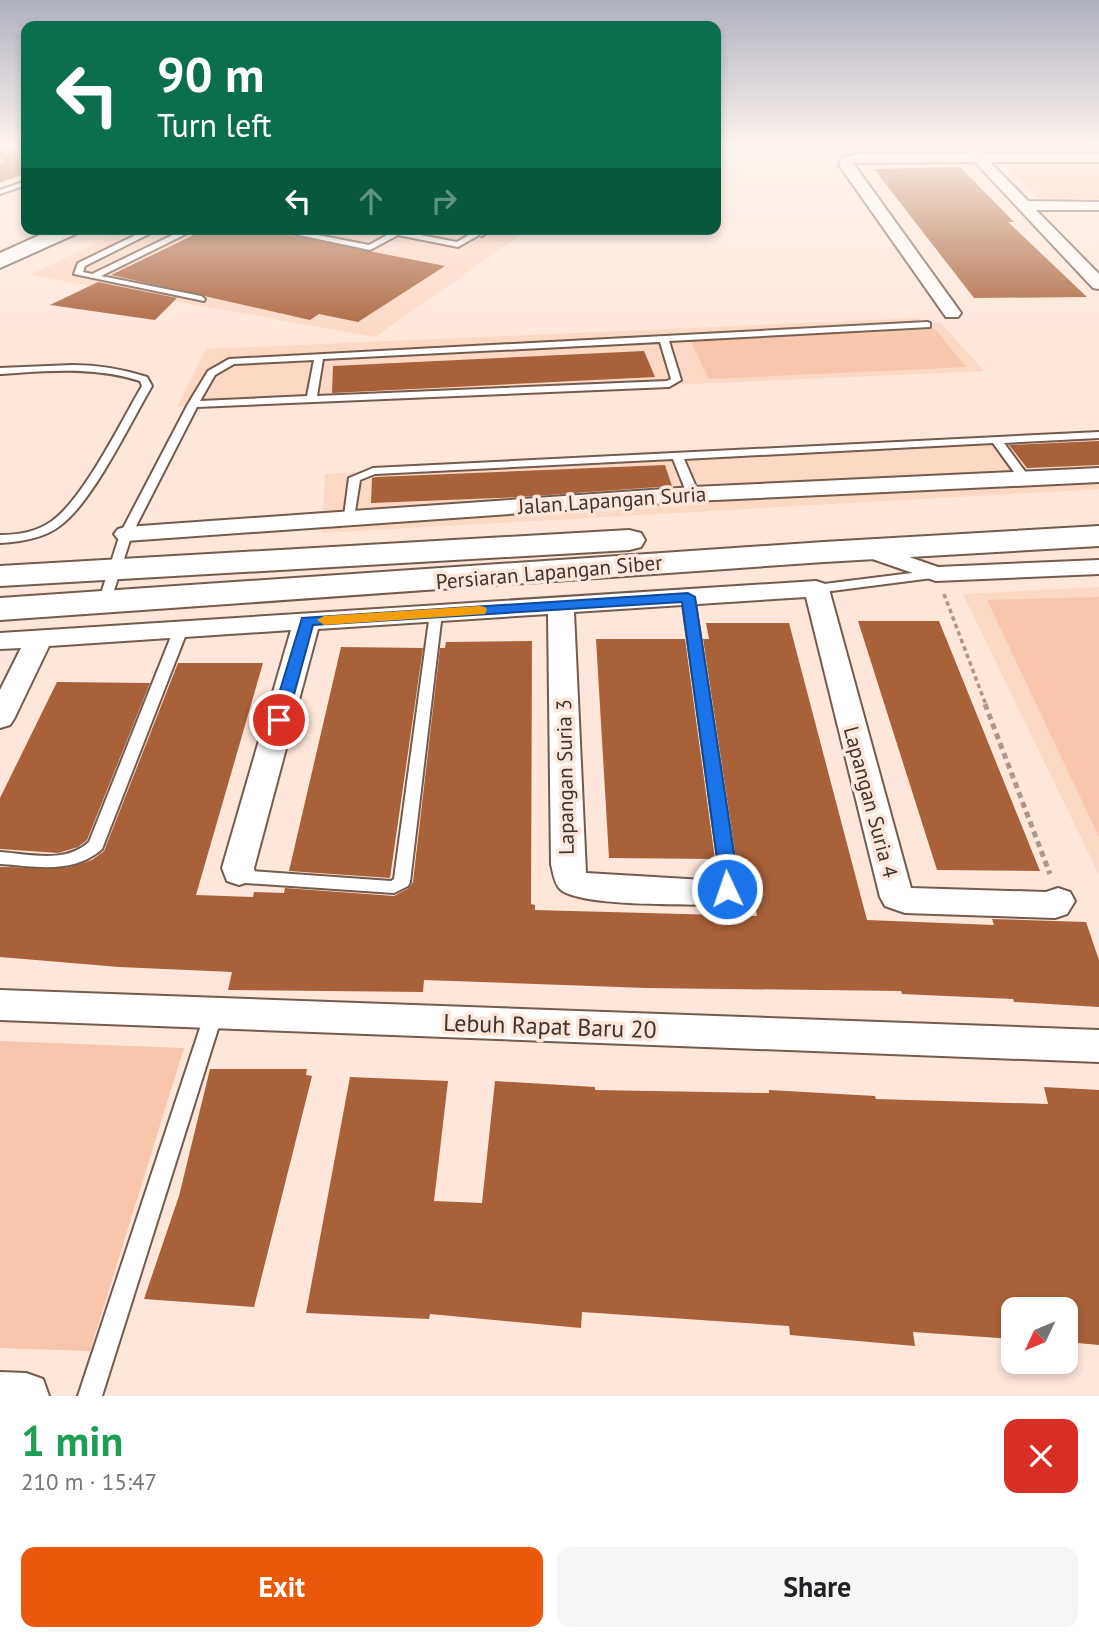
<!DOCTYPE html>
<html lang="en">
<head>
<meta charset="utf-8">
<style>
	body { margin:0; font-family:"PT Sans",sans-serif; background:#f6f6f6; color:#202124; height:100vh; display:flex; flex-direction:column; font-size:26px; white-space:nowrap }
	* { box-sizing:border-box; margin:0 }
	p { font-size:23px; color:#757577 }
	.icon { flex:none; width:38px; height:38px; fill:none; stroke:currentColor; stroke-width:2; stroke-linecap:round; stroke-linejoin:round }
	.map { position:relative; height:1396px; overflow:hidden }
	.sheet { display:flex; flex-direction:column; background:#fff; flex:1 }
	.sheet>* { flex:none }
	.top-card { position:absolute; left:21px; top:21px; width:700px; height:214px; border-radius:14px; box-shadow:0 4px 10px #0003; background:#0b6e4f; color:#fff; overflow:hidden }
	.needle { width:46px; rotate:226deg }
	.fabs { position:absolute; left:1001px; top:1297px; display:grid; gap:14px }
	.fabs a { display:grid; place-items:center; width:77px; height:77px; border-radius:14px; background:#fff; box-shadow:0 4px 10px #0003; font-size:35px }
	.pin { position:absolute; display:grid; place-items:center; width:60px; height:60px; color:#fff; margin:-30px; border:4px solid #fff; border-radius:50%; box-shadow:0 2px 7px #0007 }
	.me { position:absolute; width:77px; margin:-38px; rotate:357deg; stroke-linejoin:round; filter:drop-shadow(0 0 5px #0008) }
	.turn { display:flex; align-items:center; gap:24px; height:147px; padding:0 21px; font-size:32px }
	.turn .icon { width:91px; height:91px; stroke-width:2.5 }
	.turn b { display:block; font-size:49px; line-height:60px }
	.lanes { display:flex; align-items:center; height:66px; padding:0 21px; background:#0003; justify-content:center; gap:35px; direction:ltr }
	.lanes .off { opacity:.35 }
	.round { display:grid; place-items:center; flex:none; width:74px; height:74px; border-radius:14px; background:#f6f6f6 }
	.headline { display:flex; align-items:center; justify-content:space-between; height:119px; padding:0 21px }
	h1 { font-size:42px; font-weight:800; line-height:52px; color:#1e9e55 }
	.action { display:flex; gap:14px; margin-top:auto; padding:14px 21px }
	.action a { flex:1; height:80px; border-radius:14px; background:#ea580c; color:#fff; font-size:28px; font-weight:800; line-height:80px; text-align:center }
	.action a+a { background:#f6f6f6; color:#202124 }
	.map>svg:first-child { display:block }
	.built { fill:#fcd8c5 }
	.green { fill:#f9c6ac }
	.building { fill:#a96139 }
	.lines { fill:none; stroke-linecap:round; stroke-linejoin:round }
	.service-casing { stroke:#745b4e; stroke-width:4 }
	.minor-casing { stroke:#745b4e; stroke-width:4 }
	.secondary-casing { stroke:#745b4e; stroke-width:4 }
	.trunk-casing { stroke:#745b4e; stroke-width:4 }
	.path-far1 { stroke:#aa988f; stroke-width:3.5; stroke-dasharray:4.5 3.5; stroke-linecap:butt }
	.path { stroke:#aa988f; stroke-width:5; stroke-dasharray:6 4.5; stroke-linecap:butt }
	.service { fill:#fff; fill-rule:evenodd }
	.minor { fill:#fff; fill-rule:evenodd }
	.secondary { fill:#fff; fill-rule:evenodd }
	.trunk { fill:#fff; fill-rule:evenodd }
	.route { fill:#1a73e8; stroke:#114b97; stroke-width:2 }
	.slow { fill:#f59e0b }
	.labels { text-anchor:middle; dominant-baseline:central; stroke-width:7; stroke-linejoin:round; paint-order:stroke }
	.street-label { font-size:21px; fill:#3f342e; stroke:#fee6da }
	.near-street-label { font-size:24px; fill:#3f342e; stroke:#fee6da }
</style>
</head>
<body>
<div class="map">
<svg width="1099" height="1396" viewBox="0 0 1099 1396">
	<rect width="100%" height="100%" fill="#fee6da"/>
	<!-- built -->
	<path class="built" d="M128 229H511L525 232 375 337 29 275Z
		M920 318 924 322H940L984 371 177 407 206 349Z
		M1099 433V489L322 533 325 474Z
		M1099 587V875L963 594Z"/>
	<!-- green -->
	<path class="green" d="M1002 161 1099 162V199L1037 198Z
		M935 329 966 367 709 379 690 340Z
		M1099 597V837L987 600Z
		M0 1041 184 1048 90 1351 0 1348Z"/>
	<!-- building -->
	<path class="building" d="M0 147H26V173L0 183V166L7 161 0 156Z
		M960 167 1014 222H1008L1087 297 974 298 874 169Z
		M206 229H257L445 266 358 322 319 314 310 320 111 275Z
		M98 282 177 298 155 320 50 305Z
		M644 351 655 377 332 393 333 366Z
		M1099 441V465L1027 468 1009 445Z
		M665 465 672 486 520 497 371 503 372 478 376 477Z
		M858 621H939L1040 871 937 870Z
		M706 623H789L867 920 994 925 992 919 1086 922 1099 960V1007L1014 1002 1013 999 902 994 901 991 646 988 424 980 423 992 228 990 232 972 119 967 0 957V867L66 868 92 860 104 851 178 663H263L196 895 253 897 254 892 284 893 285 888 394 896 409 888 413 882 440 648H445L446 642 532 641 531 904 535 905V910L757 916 747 859H736L703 639H709Z
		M596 639H685L715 859 609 858Z
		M341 647 423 648 390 878 289 871Z
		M57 682 150 683 87 840 78 847 58 853 0 849V798Z
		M210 1069H307L306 1075 312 1076 254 1307 144 1299 179 1196Z
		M350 1077 448 1081 434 1201 482 1203 495 1081 595 1087V1090L769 1093V1090L875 1096 876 1099 1048 1104 1044 1087 1099 1090V1345L1066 1342V1309H1013V1339L913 1332 915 1346 790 1335 789 1326 582 1312 581 1328 430 1314 429 1319 306 1313Z"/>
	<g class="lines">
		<!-- service casing -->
		<g class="service-casing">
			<path id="service" d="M0 158 4 160 0 163Z
				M26 181V185L0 194V190Z
				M148 229H159L85 266 83 272 92 274 185 229H196L101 276 201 296 205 299 204 301 74 274 78 263Z
				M270 229H287L369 245 389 234 373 229H407L404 232 457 242 479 229 486 231 458 247 398 235 370 250Z
				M927 322 930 323V327L669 341 681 380 669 387 197 407 132 534 110 603 104 607 98 603 120 534 188 404 208 371 229 359ZM660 342 671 379 667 381 317 396 323 359ZM314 360 307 396 200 401 215 375 234 364Z
				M72 365C99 365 122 369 147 377L152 386C130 423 94 500 61 525 45 538 20 542 0 543V535C18 535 37 532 52 521 84 498 121 422 142 386L140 381C94 366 47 371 0 374V368Z
				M1099 432V438L1004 443 1029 477 1023 480 1019 479 993 443 684 459 699 494 693 497 687 494 673 459 375 474 360 480 354 518H346L344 516 349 478 373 468Z
				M936 570 942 574 940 577 816 593 810 589 816 585Z
				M688 593 694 597 737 880 733 893 721 899 715 897 713 893 719 886 721 880 682 597Z
				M436 609 442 613 410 882 408 886 394 893 246 883 233 877 231 873 233 869 239 867 249 871 391 881 394 879 430 613Z
				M181 625 188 629 102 849C73 875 35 866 0 864V852C30 854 65 864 89 842L174 629Z
				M214 1006 220 1008 223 1013 102 1396H78L205 1013 208 1008Z"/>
		</g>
		<!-- minor casing -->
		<g class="minor-casing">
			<path id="minor" d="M973 148 982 154H1099V162H990L1028 201 1099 202V210H1036L1099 274V289L1093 288 975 162 853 163 961 313 958 317H946L839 165 842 158 856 154H968V149Z
				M466 229H489L490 231 482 236Z
				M1099 468V482L693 501 126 541 118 539 114 534 118 529 126 527 693 487Z
				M863 541 938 567 1099 560V574L936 581 855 553 851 548 855 543Z
				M816 581 825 584 829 589 911 888 1046 892 1058 888 1070 892 1075 901 1067 914 1055 918 905 913 885 906 880 897 806 597 574 612 586 873 721 881 733 884 738 893 733 902 721 905C691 904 578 907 560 889 554 883 553 872 551 864L548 614 318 629 254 868 255 873 251 881 239 885 227 881 222 868 291 630 49 646 14 719 10 725 0 728V690L21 648 0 649V633Z
				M0 990 1099 1030V1062L0 1020Z
				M0 1372 26 1373 43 1379 49 1396H0Z"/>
		</g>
		<!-- secondary casing -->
		<g class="secondary-casing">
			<path id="secondary" d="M1099 526V546L824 562 0 620V598L824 542Z
				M629 530 641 533 645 540 641 547 629 550 0 586V566Z"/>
		</g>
		<!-- trunk casing -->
		<g class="trunk-casing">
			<path id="trunk" d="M53 229H81L78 233 0 268V253Z"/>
		</g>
		<!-- path-far1 -->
		<path class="path-far1" d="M944 594 986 705"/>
		<!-- path -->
		<path class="path" d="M985 704 1050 874"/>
		<!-- service -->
		<use href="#service" class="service"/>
		<!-- minor -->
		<use href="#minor" class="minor"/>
		<!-- secondary -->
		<use href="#secondary" class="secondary"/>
		<!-- trunk -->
		<use href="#trunk" class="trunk"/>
	</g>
	<!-- sky -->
	<linearGradient id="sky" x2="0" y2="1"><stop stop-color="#afb1c0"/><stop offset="0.43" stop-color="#fff4ee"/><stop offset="1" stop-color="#fff4ee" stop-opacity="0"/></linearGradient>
	<rect width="1099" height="342" fill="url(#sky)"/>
	<!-- route -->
	<path class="route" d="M688 593 695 597 738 880 734 894H720L718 889 720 880 682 602 313 625 287 720 279 725 271 720 302 618Z"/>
	<!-- slow -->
	<path class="slow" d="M479 606 485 607 487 610 485 614 324 625 317 620 324 616Z"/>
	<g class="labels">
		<!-- street labels -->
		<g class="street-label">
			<text transform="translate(612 500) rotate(-4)">Jalan Lapangan Suria</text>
			<text transform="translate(549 572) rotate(-5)">Persiaran Lapangan Siber</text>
			<text transform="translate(565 777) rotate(-91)">Lapangan Suria 3</text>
			<text transform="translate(871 802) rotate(75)">Lapangan Suria 4</text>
		</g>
		<!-- near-street labels -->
		<g class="near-street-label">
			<text transform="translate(550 1026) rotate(2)">Lebuh Rapat Baru 20</text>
		</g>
	</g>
</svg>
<div class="fabs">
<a><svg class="needle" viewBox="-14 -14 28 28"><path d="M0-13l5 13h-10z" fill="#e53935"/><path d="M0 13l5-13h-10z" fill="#757577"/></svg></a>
</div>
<div class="pin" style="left:279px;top:720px;background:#d93025"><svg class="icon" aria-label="arrive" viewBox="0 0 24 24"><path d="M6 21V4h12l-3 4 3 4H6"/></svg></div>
<svg class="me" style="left:727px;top:889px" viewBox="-20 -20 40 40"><circle r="17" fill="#1a73e8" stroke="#fff" stroke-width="3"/><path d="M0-11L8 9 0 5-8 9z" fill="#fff"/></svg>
<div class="top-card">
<div class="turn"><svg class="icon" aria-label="left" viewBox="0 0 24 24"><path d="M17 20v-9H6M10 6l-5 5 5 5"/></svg><div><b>90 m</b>Turn left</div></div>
<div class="lanes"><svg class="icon" aria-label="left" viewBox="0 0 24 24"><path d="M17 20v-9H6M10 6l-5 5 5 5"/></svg><svg class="icon off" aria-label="ahead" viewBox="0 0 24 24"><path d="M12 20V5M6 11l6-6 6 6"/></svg><svg class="icon off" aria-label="right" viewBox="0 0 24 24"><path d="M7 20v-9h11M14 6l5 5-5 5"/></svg></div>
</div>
</div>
<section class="sheet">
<div class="headline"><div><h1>1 min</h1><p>210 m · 15:47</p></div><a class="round" style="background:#d93025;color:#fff"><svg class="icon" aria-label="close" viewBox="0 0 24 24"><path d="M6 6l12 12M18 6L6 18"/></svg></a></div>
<div class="action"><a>Exit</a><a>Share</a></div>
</section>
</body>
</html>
